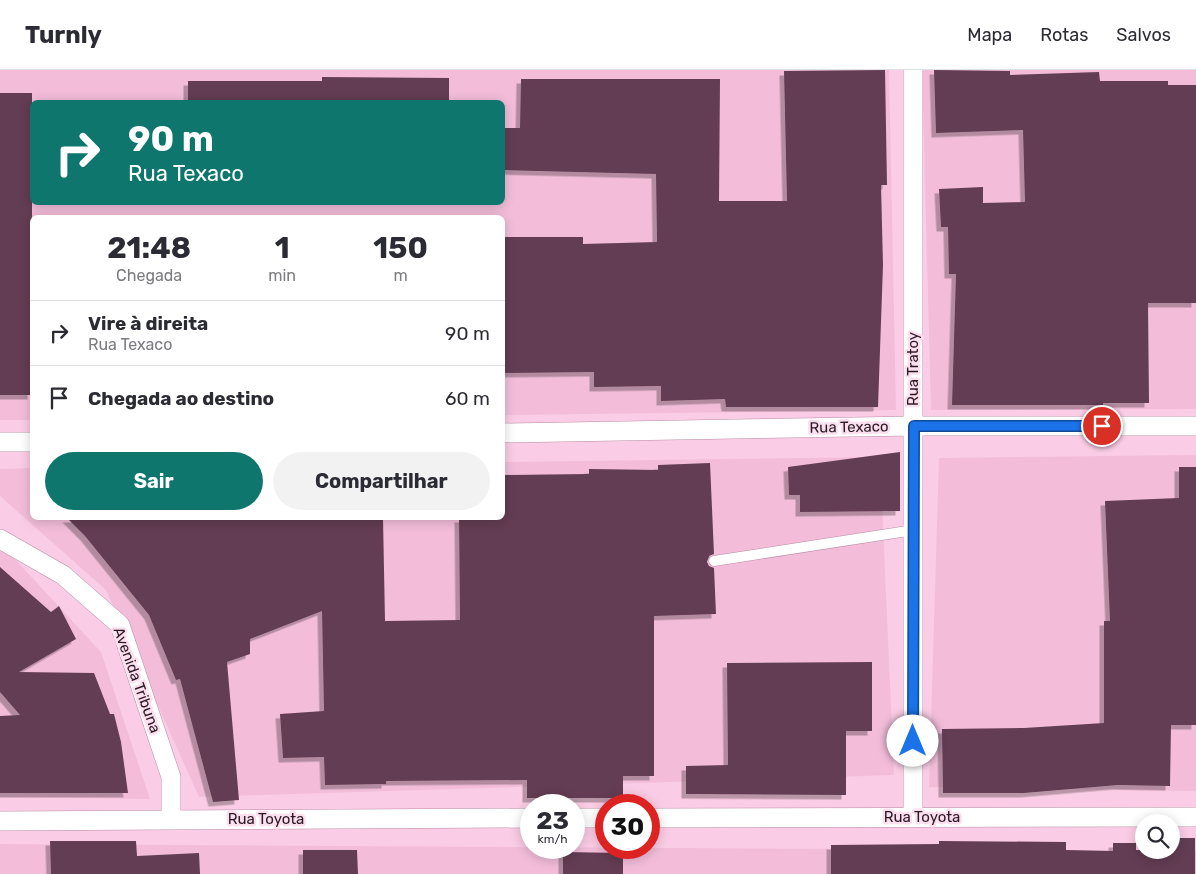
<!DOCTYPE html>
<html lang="pt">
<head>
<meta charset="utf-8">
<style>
	body { margin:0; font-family:Rubik,sans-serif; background:#f2f2f3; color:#2b2b33; height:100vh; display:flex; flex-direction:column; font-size:19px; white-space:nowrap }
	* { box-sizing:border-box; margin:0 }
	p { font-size:16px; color:#7c7c81 }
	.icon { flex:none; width:28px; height:28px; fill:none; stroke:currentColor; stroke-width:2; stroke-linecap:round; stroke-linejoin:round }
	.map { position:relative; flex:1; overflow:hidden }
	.details { position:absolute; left:30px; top:145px; width:475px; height:305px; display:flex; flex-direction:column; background:#fff; border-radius:8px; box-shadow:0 2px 12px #0003 }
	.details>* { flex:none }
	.top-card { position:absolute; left:30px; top:30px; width:475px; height:105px; border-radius:8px; box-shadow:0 2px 12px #0003; background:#0f766e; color:#fff; overflow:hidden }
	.controls { position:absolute; left:1135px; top:744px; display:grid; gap:10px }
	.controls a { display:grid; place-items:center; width:45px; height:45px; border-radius:50%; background:#fff; box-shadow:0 2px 12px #0003; font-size:25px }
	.speed { position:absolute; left:520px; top:724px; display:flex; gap:10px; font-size:25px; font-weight:700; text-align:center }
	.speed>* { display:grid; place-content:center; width:65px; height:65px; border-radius:50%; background:#fff; box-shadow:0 2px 12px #0003; line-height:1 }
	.speed small { font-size:12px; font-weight:400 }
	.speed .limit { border:8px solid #d22; background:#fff; color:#111 }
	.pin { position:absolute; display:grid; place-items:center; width:42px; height:42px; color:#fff; margin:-21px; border:2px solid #fff; border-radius:50%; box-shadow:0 1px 5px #0007 }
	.me { position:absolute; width:55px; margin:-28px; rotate:0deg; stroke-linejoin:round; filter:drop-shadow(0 0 4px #0008) }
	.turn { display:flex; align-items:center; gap:18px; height:105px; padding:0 15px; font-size:22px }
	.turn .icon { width:65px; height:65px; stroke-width:2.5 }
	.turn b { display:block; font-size:35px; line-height:42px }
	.eta { display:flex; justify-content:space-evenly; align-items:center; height:85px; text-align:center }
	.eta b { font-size:30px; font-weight:700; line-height:35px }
	.primary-button { display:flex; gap:10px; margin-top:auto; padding:10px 15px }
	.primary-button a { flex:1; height:58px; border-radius:30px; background:#0f766e; color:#fff; font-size:20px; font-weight:700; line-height:58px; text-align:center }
	.primary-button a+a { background:#f2f2f3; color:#2b2b33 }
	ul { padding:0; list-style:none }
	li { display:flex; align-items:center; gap:15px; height:65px; padding:0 15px; border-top:1px solid #e1e1e2 }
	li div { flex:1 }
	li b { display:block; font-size:19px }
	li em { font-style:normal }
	header { display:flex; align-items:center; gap:30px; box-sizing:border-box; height:70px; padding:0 25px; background:#fff; border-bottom:1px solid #e1e1e2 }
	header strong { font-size:24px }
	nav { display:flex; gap:28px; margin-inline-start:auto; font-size:18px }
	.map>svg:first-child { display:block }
	.built { fill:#f3bdda; fill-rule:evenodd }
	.building { fill:#633d53; filter:url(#shadow) }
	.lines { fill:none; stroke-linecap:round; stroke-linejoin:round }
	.lane-casing { stroke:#b88ca3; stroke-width:11 }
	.street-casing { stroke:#b88ca3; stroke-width:20 }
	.lane { stroke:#fff; stroke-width:10 }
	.street { stroke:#fff; stroke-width:19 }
	.route-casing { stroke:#114b97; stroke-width:12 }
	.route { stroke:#1a73e8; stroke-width:9 }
	.labels { text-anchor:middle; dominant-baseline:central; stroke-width:5; stroke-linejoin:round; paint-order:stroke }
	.street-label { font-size:15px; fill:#291922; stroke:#fcdfee }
</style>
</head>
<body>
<header>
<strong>Turnly</strong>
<nav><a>Mapa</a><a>Rotas</a><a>Salvos</a></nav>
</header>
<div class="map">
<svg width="1196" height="804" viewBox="0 0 1196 804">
	<defs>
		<filter id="shadow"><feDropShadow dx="-4.5" dy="4.5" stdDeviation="0" flood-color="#0004"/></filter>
	</defs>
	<rect width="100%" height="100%" fill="#fbcce5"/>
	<!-- built -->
	<path class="built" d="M0 0H889L896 340 503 345 502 148H32V350H0ZM32 32H502V132H32Z
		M922 0H1196V339L931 340Z
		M1196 385V721L929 717 939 388Z
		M880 387 894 705 199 727 106 520 0 426V399L32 398V448H502L503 392Z
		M0 480 12 486 101 582 150 729 0 727Z
		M0 774 1196 781V804H0Z"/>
	<!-- building -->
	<path class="building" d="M885 0 887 115H881L883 195 878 337H726L725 329 661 331V316L594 317V302L502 303V167H583V174L657 172 656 104 502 100V58H520L521 9H720L719 131H787L784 1Z
		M934 0 1010 1V5L1099 2 1100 11H1168V15H1196V233H1148L1149 333H1103V335H952L956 204H949L948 157H941L939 119 983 117V133L1025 132 1023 60 936 63Z
		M322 7 449 8V32H188V11H322Z
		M0 23H32V325H0Z
		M900 382V441L800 442V425H789L788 397Z
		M710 393 714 484 709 486 707 492 709 496 714 498 716 544 654 546V706H623V728H527V710L386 711V714L325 715 324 687 283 688 280 644 324 641 322 541 250 569V584L227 592 239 730 213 732 180 609 176 610 149 545 85 466 67 448H383L385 551 460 550 459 448H502V405L589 404V399L658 400V395Z
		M1179 397H1196V655H1171L1170 716 1118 715 1024 723H943L942 659 1024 658 1104 653V551H1110L1105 431 1179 428Z
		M0 497 51 542 59 536 76 569 19 602 94 603 110 644H114L121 672 128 723H0V646L20 645 0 622Z
		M872 592V661H846V725L686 724V696L728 695 727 593Z
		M1171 768H1195V804H831V775L939 774V771L1066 772V780L1113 781V773H1136V780H1171Z
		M50 771H136L137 786 199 783 200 804H51Z
		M303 780H357L358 804H303Z
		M563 782 623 783V804H563Z"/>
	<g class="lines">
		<!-- lane casing -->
		<g class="lane-casing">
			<path id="lane" d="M714 491 914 460"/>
		</g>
		<!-- street casing -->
		<g class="street-casing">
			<path id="street" d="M502 363 914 356H1196
				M0 372H32
				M0 469 63 505 120 555 171 707V749
				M913 747V0
				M574 748H606
				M649 748 1196 747
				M0 751 531 748"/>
		</g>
		<!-- lane -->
		<use href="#lane" class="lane"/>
		<!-- street -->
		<use href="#street" class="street"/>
	</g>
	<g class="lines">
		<!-- route casing -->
		<g class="route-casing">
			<path id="route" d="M913 671 914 356H1102"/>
		</g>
		<!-- route -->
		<use href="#route" class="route"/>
	</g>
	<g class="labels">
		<!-- street labels -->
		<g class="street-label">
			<text transform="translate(913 299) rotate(-90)">Rua Tratoy</text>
			<text transform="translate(849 357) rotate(-1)">Rua Texaco</text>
			<text transform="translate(137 610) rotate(70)">Avenida Tribuna</text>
			<text x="922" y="747">Rua Toyota</text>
			<text x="266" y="749">Rua Toyota</text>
		</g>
	</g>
</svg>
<div class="controls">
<a><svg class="icon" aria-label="search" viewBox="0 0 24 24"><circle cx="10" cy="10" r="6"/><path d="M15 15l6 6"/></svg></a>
</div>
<div class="speed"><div>23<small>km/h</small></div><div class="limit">30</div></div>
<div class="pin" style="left:1102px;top:356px;background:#d93025"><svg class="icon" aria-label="arrive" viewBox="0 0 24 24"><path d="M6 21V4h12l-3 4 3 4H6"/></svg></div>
<svg class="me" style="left:913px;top:671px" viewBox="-20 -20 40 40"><circle r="19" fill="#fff"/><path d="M0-13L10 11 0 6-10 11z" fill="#1a73e8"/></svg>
<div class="top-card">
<div class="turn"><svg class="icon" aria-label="right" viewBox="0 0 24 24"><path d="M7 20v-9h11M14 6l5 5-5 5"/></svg><div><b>90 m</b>Rua Texaco</div></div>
</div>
<section class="details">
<div class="eta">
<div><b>21:48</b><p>Chegada</p></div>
<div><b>1</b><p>min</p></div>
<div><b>150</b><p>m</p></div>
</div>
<ul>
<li><svg class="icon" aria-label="right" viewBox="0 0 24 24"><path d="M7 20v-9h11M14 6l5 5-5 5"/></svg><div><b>Vire à direita</b><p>Rua Texaco</p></div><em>90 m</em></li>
<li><svg class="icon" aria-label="arrive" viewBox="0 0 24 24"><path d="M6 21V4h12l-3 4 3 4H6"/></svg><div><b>Chegada ao destino</b></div><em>60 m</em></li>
</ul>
<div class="primary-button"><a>Sair</a><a>Compartilhar</a></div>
</section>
</div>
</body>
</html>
